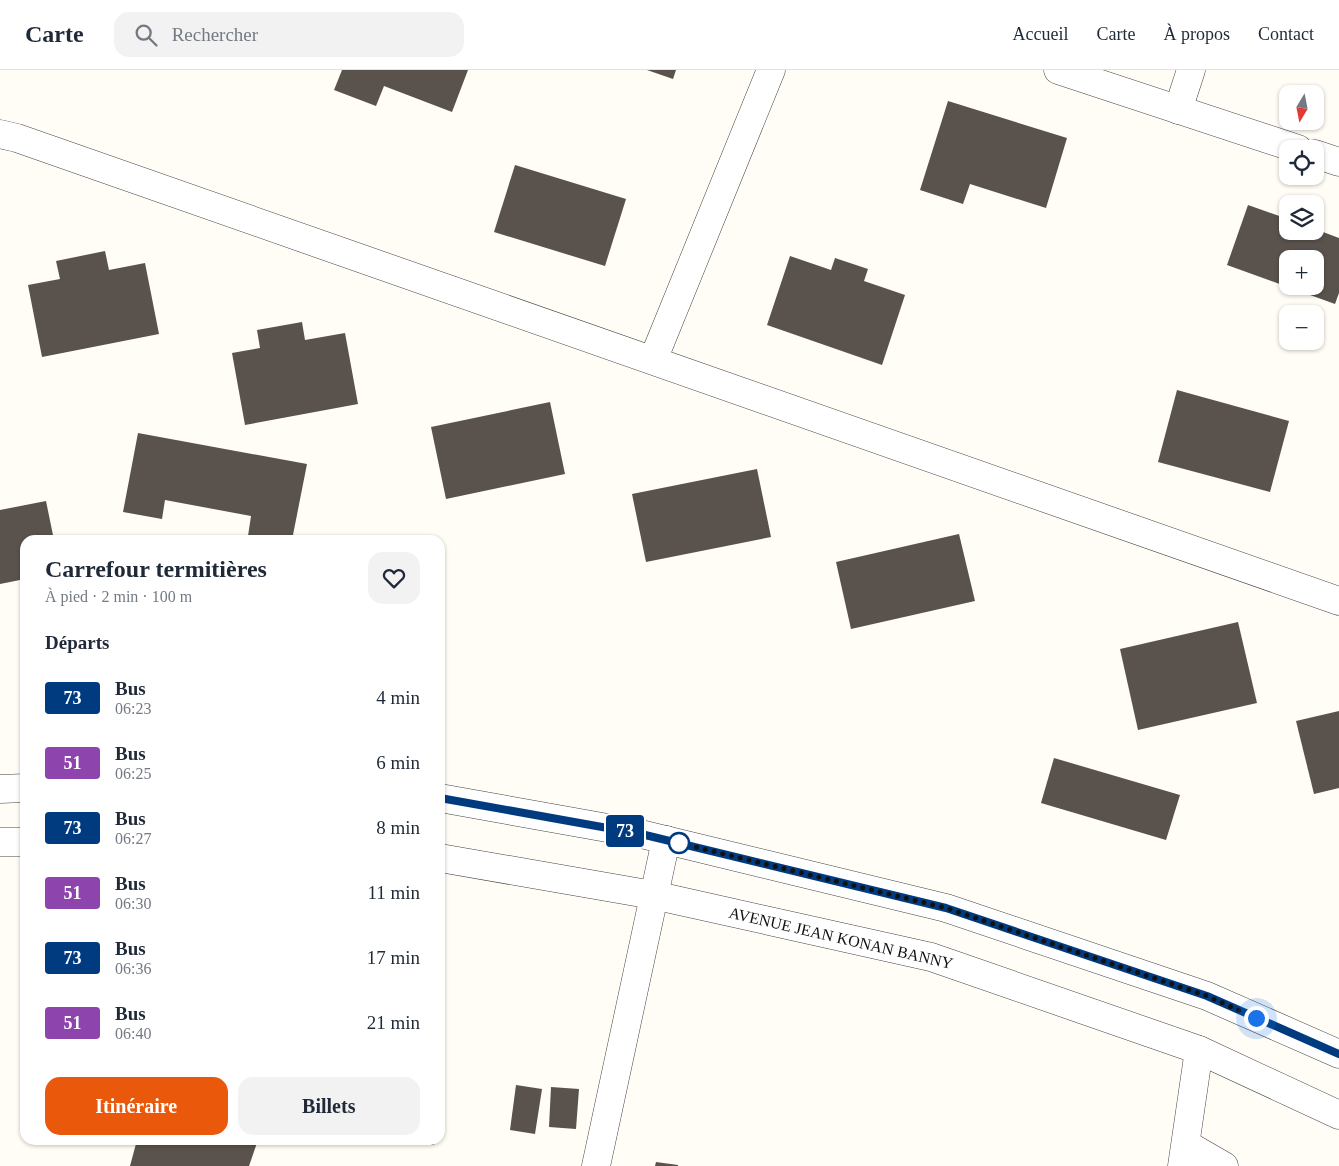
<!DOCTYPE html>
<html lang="fr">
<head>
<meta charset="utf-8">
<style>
  :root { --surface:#fff; --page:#f2f2f3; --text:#1f2937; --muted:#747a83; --line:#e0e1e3; --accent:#ea580c }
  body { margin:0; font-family:Georgia,serif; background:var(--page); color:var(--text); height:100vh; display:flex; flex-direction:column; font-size:19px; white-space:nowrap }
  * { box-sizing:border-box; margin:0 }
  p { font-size:16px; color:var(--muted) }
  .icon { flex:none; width:28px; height:28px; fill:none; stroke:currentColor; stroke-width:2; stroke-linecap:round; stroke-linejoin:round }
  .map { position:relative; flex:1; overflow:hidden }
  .side { position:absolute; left:20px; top:465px; width:425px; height:610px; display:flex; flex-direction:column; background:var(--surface); border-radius:15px; box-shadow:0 1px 4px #0004 }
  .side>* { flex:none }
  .badge { padding:0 10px; border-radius:4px; font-size:18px; line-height:32px }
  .needle { width:32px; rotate:190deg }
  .controls { position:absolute; left:1279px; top:15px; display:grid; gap:10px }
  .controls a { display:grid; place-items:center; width:45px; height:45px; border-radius:10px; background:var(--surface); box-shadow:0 1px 4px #0004; font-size:25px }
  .you { position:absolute; width:25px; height:25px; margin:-12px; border:4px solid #fff; border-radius:50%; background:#1a73e8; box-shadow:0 0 0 8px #1a73e833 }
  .map>.badge { position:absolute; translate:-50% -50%; box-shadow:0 0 0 2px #fff }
  h2 { padding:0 25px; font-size:19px; line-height:45px }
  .round { display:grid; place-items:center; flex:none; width:52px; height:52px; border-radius:15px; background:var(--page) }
  .overview { display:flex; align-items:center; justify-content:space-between; height:85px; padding:0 25px }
  h1 { font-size:24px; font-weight:600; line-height:38px }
  .button { display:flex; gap:10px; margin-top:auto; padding:10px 25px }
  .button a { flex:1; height:58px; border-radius:15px; background:var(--accent); color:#fff; font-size:20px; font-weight:600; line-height:58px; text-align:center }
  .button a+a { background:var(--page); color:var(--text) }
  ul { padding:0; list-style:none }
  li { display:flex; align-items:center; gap:15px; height:65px; padding:0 25px }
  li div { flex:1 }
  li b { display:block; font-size:19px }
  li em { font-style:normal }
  li .badge { min-width:55px; font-weight:700; text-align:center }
  header { display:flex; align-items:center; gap:30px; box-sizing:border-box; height:70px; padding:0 25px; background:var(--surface); border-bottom:1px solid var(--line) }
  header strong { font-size:24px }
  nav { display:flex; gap:28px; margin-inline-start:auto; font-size:18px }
  .search { width:350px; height:45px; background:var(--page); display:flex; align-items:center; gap:12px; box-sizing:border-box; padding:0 18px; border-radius:15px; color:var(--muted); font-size:19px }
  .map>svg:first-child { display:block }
</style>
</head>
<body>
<header>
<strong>Carte</strong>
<div class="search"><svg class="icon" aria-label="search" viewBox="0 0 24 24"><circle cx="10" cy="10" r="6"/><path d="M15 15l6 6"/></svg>Rechercher</div>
<nav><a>Accueil</a><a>Carte</a><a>À propos</a><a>Contact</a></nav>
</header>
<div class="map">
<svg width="1339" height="1096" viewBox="0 0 1339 1096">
  <rect width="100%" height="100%" fill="#fffdf5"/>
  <g fill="#5a524d" fill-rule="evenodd">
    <polygon points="342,0 468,0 452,42 384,16 376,36 334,20"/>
    <polygon points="647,0 676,0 673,9"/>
    <polygon points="948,31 1067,68 1046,138 970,114 963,134 920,120"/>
    <polygon points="515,95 626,129 605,196 494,162"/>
    <path d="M1248 135 1288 149V161H1315V159L1339 168V223L1335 234 1227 195ZM1288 189H1315V216H1288Z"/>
    <polygon points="105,181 109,200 145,193 159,264 42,287 28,215 60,209 56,191"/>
    <polygon points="790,186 831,200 835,188 868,199 864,211 905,225 882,295 767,255"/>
    <polygon points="302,252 305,270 345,263 358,334 245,355 232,283 260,278 257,260"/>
    <polygon points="1177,320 1289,351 1270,422 1158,392"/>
    <polygon points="550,332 565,404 446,429 431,357"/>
    <polygon points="138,363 307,394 292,470 273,470 248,466 251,446 165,430 162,449 123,442"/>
    <polygon points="757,399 771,467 646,492 632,424"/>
    <polygon points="46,431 54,470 25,470 25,509 0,514 0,440"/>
    <polygon points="959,464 975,531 851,559 836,492"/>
    <polygon points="1238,552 1257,633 1138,660 1120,579"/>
    <polygon points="1339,641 1339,718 1314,724 1296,651"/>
    <polygon points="1054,688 1180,725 1166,770 1041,733"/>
    <polygon points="516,1015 542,1019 535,1064 510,1060"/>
    <polygon points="551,1017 579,1019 576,1059 549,1057"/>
    <polygon points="137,1070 258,1070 249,1096 130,1096"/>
    <polygon points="404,1070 434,1070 434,1075 404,1071"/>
    <polygon points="656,1092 678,1095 678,1096 655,1096"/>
  </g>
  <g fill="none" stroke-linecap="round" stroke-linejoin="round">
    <defs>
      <g id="minor">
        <polyline points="1058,0 1298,79"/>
        <polyline points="1178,40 1191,0"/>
        <polyline points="0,64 17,68 1339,531"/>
        <polyline points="1315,84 1339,92"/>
        <polyline points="653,290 771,0"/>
        <polyline points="0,719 25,718"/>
        <polyline points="440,728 641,764 946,838 1207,926 1339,984"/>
        <polyline points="0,772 25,772"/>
        <polyline points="440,788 653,825 931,887 1199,980 1339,1045"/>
        <polyline points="1186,1074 1224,1096"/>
        <polyline points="596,1096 666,770"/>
        <polyline points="1182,1096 1199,980"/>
      </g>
    </defs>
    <use href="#minor" stroke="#444" stroke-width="29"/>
    <use href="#minor" stroke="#fff" stroke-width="28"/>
  </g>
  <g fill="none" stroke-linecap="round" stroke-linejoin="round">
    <defs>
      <polyline id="line" points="440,728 641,764 946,838 1207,926 1339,984"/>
    </defs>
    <use href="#line" stroke="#fff" stroke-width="11"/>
    <use href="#line" stroke="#003b80" stroke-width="8"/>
    <polyline stroke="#111" stroke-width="5" stroke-dasharray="0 9" points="679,773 946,838 1207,926 1256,948"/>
  </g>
  <circle fill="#fff" stroke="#003b80" stroke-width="2.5" cx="679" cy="773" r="10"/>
  <g text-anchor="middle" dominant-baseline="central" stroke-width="5" stroke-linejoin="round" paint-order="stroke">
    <g font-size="16" fill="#111" stroke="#fff">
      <text transform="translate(841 868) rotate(13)">AVENUE JEAN KONAN BANNY</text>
    </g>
  </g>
</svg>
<div class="controls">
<a><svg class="needle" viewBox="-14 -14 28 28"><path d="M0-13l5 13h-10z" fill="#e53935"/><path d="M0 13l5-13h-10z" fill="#747a83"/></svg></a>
<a><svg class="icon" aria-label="locate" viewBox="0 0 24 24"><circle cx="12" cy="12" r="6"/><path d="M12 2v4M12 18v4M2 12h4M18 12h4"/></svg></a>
<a><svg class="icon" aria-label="layers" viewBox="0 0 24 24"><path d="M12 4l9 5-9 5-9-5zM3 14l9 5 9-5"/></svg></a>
<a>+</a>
<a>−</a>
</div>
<div class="you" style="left:1256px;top:948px"></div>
<b class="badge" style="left:625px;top:761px;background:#003b80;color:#fff">73</b>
<section class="side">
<div class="overview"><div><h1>Carrefour termitières</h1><p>À pied · 2 min · 100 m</p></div><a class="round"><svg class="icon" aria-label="heart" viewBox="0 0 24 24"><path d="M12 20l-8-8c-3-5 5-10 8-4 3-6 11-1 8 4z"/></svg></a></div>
<h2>Départs</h2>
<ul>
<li><span class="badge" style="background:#003b80;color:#fff">73</span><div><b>Bus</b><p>06:23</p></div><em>4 min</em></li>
<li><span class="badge" style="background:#8e44ad;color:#fff">51</span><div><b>Bus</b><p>06:25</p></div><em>6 min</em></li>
<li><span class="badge" style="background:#003b80;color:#fff">73</span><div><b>Bus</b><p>06:27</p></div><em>8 min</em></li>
<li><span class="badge" style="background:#8e44ad;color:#fff">51</span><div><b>Bus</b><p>06:30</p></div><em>11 min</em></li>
<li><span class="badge" style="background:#003b80;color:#fff">73</span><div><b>Bus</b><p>06:36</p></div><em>17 min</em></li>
<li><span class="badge" style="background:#8e44ad;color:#fff">51</span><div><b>Bus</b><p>06:40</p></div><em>21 min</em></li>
</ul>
<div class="button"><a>Itinéraire</a><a>Billets</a></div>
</section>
</div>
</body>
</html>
